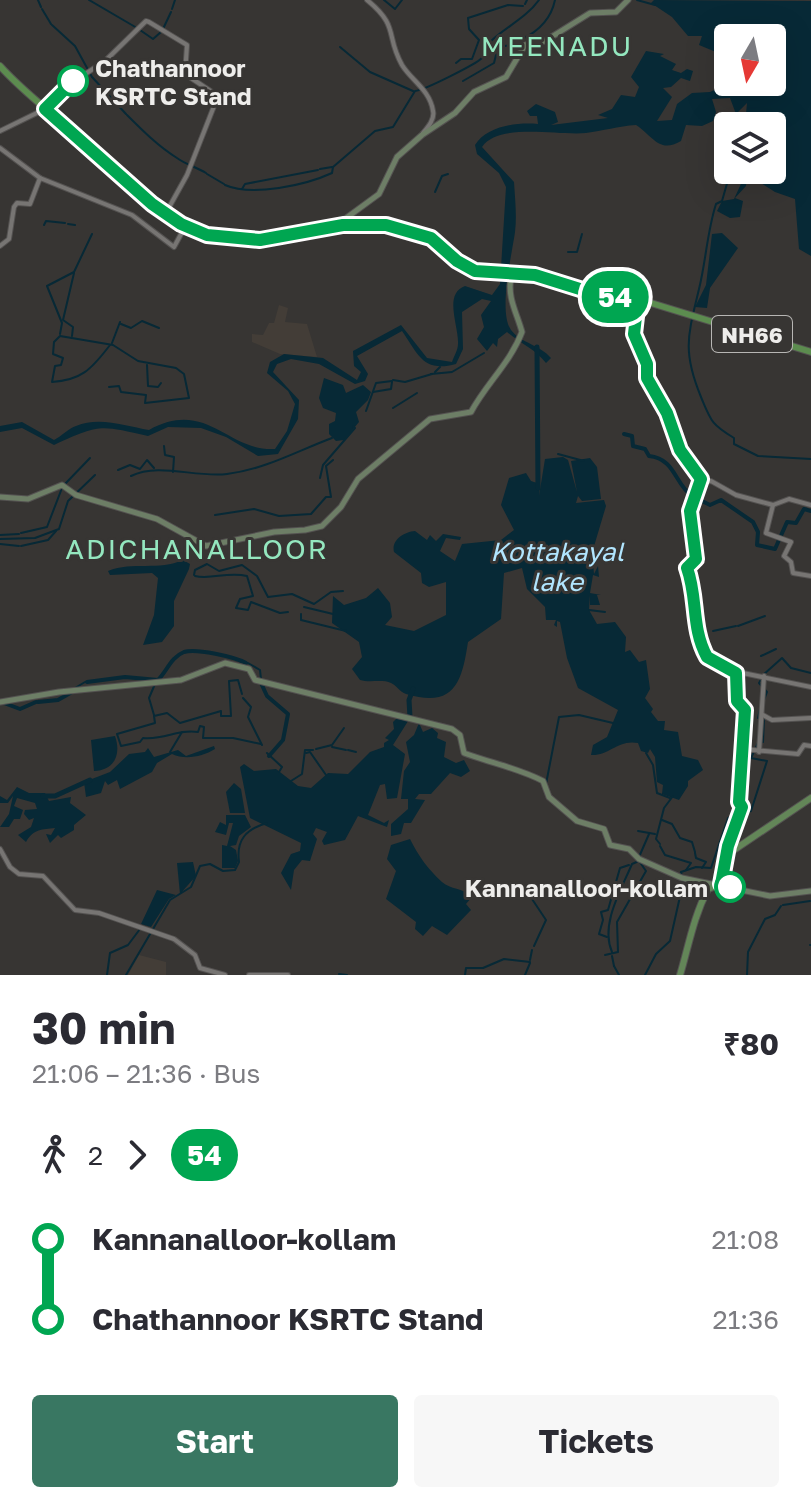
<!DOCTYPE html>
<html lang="en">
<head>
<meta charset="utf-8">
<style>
  :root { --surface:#fff; --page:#f7f7f7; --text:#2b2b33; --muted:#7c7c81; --accent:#397762 }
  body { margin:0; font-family:"Golos Text",sans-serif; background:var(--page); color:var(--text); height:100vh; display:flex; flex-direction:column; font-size:30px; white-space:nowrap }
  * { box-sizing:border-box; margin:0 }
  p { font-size:26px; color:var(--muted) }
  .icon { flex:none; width:44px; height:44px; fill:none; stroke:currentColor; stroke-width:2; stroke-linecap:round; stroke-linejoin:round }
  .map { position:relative; height:975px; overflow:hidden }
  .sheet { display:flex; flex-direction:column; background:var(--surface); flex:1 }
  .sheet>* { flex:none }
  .badge { padding:0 16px; border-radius:26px; font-size:28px; line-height:52px }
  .needle { width:52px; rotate:189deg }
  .fabs { position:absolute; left:714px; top:24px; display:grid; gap:16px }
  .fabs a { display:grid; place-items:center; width:72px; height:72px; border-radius:8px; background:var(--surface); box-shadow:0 8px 32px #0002; font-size:40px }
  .map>.badge { position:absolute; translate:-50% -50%; box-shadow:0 0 0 4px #fff }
  .legs { display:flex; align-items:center; gap:12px; height:88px; padding:0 32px; font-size:26px }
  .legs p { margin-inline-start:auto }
  .summary { display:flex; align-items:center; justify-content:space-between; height:136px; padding:0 32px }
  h1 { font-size:44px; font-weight:700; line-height:60px }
  .primary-button { display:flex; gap:16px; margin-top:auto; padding:16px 32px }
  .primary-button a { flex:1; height:92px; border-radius:8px; background:var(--accent); color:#fff; font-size:32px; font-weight:700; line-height:92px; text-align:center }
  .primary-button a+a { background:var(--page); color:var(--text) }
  ul { padding:0 32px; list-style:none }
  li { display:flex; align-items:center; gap:28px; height:80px; font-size:30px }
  li i { display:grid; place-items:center; width:12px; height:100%; margin:0 10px; background:currentColor }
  li i::after { content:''; width:20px; height:20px; margin:-10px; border:6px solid; border-radius:50%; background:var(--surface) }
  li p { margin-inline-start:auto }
  li:first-child i { background:linear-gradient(#0000 50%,currentColor 0) }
  li:last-child i { background:linear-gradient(currentColor 50%,#0000 0) }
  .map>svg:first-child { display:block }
</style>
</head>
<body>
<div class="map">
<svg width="811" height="975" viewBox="0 0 811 975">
  <rect width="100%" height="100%" fill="#373533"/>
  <g fill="#433d37">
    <polygon points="279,305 288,308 285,322 307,324 317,357 280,354 252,342 252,334 263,335 269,323 274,323"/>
    <polygon points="139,955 166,962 166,975 128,975"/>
  </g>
  <g fill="#072936">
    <path d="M654 0 811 1V256L799 249 795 199 775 192 747 174 746 186 735 198 743 201 740 217 730 218 717 211 722 201 734 199 746 173 742 170H772V126H731L764 120 746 114 747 103 736 114 730 98 712 99 716 112 713 121 702 126 686 125 681 141C659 154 653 136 636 125 618 126 603 131 586 133 559 136 499 122 482 147L514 182C515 199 517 216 515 232 512 254 498 312 511 330 521 343 540 345 551 358L546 363C535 349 521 344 507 332L498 339 497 347 493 343 487 351 477 339 484 327 481 315 491 301 482 299 462 312 463 349 456 364C423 373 418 354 402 331L357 356 368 374 365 381 355 384 319 364 291 359 277 364 273 372 299 400 298 419 278 454 258 456 226 437 201 428 168 427 148 436C99 425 100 424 54 445L22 428 0 432V426L22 422 54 440C62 436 69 428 76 426 99 416 126 426 149 430 207 398 227 452 275 449L287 431 295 404 288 391 267 373 270 362 284 354 323 358 357 380 361 372 354 366 353 351 401 325 427 358 452 362C454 356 458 350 458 344 459 326 443 294 465 286L492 295 500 284 506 187 499 173 477 154 475 145C487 126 517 122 538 124L537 116H530L527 111 536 104 555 112 558 122 551 125 608 118 598 115 612 109 621 95 635 97 639 87 631 77 646 51 664 54 660 56 676 64 672 70 681 73 687 69 693 71 690 81 681 78 671 87 663 88 672 97 657 121 672 120 677 104 692 93 710 92 732 82H772V38H728V57L699 45 702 36H688L672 17 651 3Z"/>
    <polygon points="722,233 738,248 710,288 707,308 695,307 706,285 712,234"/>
    <polygon points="324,378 343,385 346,393 363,385 371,392 368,400 356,412 359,422 344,440 336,441 329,434 329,424 335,421 336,413 323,408 319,398"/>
    <path d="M563 457 568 460 577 492 571 461 590 458 597 467 601 499 582 501 578 496 576 503 604 500 606 506 592 553 594 574 598 566 599 577 593 575 590 593 601 595H597L600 605H590V595L589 610 597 624 615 622 626 637 625 652 630 650 639 662 646 660 650 689 645 698 653 709 651 712 658 721H665L664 730 678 732 682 756 698 760 703 770 688 781V786L679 800 662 794 663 785 657 782 655 757 650 749 648 753 641 751 638 743C618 739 609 756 591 755L593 745 607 737 618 710 578 688 567 658 560 622 557 621V627L554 625 556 620H546L545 607 527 589 522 568 504 573 501 619 468 642C462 681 455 709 406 694 400 692 396 685 391 683 383 679 369 683 360 680L352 669 362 657 359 642 332 623 333 596 344 605 366 598 378 588 390 603 392 617 385 625 414 631 446 615V582L429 587 422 583 421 573 394 552C391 540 404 532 415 531L427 540 430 535 436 541 443 534 461 537 460 540 446 538 440 551 455 561 462 544 501 540 514 530 501 505 509 478 526 473 531 481 540 484 539 496 545 459Z"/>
    <path d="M183 560 190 564 189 569 174 601V626L162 642 143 645 154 615 158 578 152 573 110 575 108 571C133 561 159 571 183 560Z"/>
    <polygon points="399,716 410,718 393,745 405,754 397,798 387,799 385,784 380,785 368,815 384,823 389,820 387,827 358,816 345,840 324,845 322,841 327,832 316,828 313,834 317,839 310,861 302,860 294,870 291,890 281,873 291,854 300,851 301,843 250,818 240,767 244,764 254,771 276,769 298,786 311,788 328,773 348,774 370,752 384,747 384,743 389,740 385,738 394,729 393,722"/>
    <polygon points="419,723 423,732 432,728 438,733 437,738 446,742 444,757 456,763 464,760 470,771 461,777 450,773 431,794 419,794 415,799 425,800 411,823 404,823 401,834 391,836 391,824 408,809 408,799 401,799 404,771 410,762 406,742 414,735"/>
    <path d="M115 736C121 753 116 770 94 771L91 740Z"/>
    <path d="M214 746 215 749C202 757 185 760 172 754L157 763 152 772 120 789 117 780 108 785 105 781 101 793 86 797 84 782 110 772 129 754 145 752 148 748 154 757 178 750 186 756Z"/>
    <polygon points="234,783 241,789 245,813 230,813 226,792"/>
    <path d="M17 787 29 793H45L49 801 71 797 70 803 86 815 74 825V830L61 838 58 835 50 843 46 834 51 835 55 828C42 830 34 828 26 842L18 835 31 827 34 818 29 820 24 814 25 810 37 809 35 803 17 798 14 806 23 810 20 819H14L9 827H0L9 814 13 796 8 803H0V796L7 800Z"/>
    <polygon points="226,815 245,815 251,827 239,836 236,845 230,846 236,850 238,861 235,868 222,868 222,845 227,846 233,823 229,823 226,835 215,832 220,822 226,825"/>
    <path d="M410 839C419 857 428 869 442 882 451 890 462 887 472 897L466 904 471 910 447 935 432 926 423 936 415 929 416 922 386 899 396 871 387 859 391 845Z"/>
    <polygon points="193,862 196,876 180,894 177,863"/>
    <polygon points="157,890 176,895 169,899 151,927 141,924"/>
  </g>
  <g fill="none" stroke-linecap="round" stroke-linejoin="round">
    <g stroke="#072936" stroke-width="2">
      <polyline points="38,0 41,7"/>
      <polyline points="89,0 137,28"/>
      <polyline points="384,0 395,9 402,0"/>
      <polyline points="637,0 655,5"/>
      <polyline points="525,4 527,0"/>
      <polyline points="42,9 51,24"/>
      <polyline points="172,9 175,0"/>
      <polyline points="52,25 75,46 92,77 126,114"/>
      <polyline points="163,29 171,12"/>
      <polyline points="140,30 153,39 161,32"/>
      <path d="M522 39C539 31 551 19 555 0"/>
      <polyline points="340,47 370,72 413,91"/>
      <polyline points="456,63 461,59 472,59 479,40 469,29 468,18 508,5 523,6"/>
      <polyline points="463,81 494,63 498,47 512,45 520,40"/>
      <path d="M127 115C143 131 158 146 177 158 185 164 196 167 206 173"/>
      <polyline points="320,169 332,167"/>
      <path d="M737 170 728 180 722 201 716 204C707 232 706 261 699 289 688 335 682 351 701 397 711 421 711 424 734 438V444L758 456 811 459"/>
      <polyline points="207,174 224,184"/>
      <path d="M225 185C252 197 306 185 332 173L333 167 375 131 393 127 415 91C425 90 476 64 482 58 486 53 488 45 491 41 506 27 527 17 539 0"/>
      <polyline points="242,189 245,184 318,170"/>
      <polyline points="435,192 442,176 448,174"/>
      <polyline points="68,224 75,225"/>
      <polyline points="44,225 46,221 65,223"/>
      <polyline points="568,252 577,252 582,234"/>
      <polyline points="121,324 131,328 142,321 159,328"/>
      <polyline points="60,334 62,323 47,286 74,272 92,234"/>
      <polyline points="72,336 73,327 63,320 74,273"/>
      <polyline points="112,343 120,322"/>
      <polyline points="147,365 148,386 158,387 161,383"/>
      <polyline points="435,372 440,367"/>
      <polyline points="431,374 452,372 484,353"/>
      <polyline points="393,380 405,382 432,374"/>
      <path d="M109 387 119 386 121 392 146 395 145 403 189 398 184 374 176 368 138 361 113 345 60 336 54 342 53 354 63 358 61 365 55 366 52 382C81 380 91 370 110 345"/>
      <polyline points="373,392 391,389 392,382"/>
      <polyline points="393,408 417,393"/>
      <polyline points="366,411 376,383 392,381"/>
      <polyline points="164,446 165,455 174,457 173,472"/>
      <polyline points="558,454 584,461"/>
      <polyline points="118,470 130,465 140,469 147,460 154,468"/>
      <path d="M131 476C159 462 195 478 227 474 266 469 297 451 332 438"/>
      <polyline points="320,478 323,465 355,428 353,426"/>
      <polyline points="64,485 90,458"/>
      <polyline points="215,515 254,509 279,516 311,514 326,497 331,497 326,466 333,460"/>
      <polyline points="21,533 47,527 62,488"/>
      <polyline points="0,535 19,534"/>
      <polyline points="0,539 35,538 59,529 68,501 95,475"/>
      <polyline points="0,544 19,546"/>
      <polyline points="21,546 48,540 56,531"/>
      <polyline points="194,575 195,570 207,564 219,571 242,565 257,576 268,597 292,594 314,604 331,592 343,591"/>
      <path d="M195 576C211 580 228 571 247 576L253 596 240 599 236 608 248 610 251 602 280 613 288 612"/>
      <polyline points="304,607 333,614"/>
      <polyline points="589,610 605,612"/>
      <polyline points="301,614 301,620 346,631"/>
      <polyline points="738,626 765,616"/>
      <polyline points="713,631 736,626"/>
      <polyline points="761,656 776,649"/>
      <polyline points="248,663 260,670 261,679"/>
      <polyline points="763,675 782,658 791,668 811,673"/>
      <polyline points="762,678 759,683 767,692 764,700"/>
      <polyline points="75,688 85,682"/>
      <path d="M242 694 238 680 229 681 231 716H221V711L180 723 167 713 154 716 155 723 117 734 121 746 140 742 143 738C166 740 176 729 198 732L200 726 204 727 203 738H233L261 744"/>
      <polyline points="243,698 251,707 248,717 262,745"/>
      <polyline points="154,715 149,698 155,684"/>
      <polyline points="332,747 346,750"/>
      <polyline points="316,749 332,745 344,728"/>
      <polyline points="348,750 356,752"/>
      <polyline points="170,752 182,732"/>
      <polyline points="267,753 282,767 279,772"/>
      <polyline points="306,753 310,752 326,775"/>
      <polyline points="646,753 653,765 657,793 670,798"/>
      <polyline points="291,781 302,774 305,750 313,750"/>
      <polyline points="546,784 559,717 579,715 613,723"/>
      <polyline points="662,820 672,824 680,838 692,842 695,852"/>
      <polyline points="638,831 655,834"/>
      <polyline points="660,844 656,839 664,808 673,796"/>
      <polyline points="660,846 665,855 691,863 686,870"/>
      <polyline points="695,853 696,858 706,862 702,868"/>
      <polyline points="639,857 649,834"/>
      <polyline points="682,877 681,872 696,867 711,868 728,818 751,811 767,761 751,758 758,743 763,742 764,718 758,718 760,709"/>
      <polyline points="524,888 525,888"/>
      <polyline points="526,890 546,920 534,946"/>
      <polyline points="682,891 683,880"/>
      <polyline points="783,905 810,901"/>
      <polyline points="607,937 599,934 603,920 601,912 608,910 620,868 629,865"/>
      <polyline points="810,945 811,945"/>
      <path d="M605 955 618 952 617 922 646 871 639 861 632 864C621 890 600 925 612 952"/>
      <polyline points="612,956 614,966"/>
      <polyline points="530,960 532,950"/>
      <polyline points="614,966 619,975"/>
      <polyline points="339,974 347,975"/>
      <polyline points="107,975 110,953 128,945 140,929"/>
      <path d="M126 975 170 900 191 887 200 866 210 864 223 871 235 870 239 862C236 840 246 829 267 823"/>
      <polyline points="465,975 466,968 483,968 504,959 530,962"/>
      <polyline points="525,975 530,963"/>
      <polyline points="645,975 656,954 670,941 681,892"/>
      <polyline points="747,975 748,952 765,919 775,915 781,906"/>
    </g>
    <g stroke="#072936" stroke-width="4">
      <path d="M624 434 632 436 633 446 645 449 649 456C676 459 674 484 693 497"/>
      <polyline points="696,498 710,505 721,500 753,522 758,532 757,545 775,549 787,522 796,523 804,509 811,511"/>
      <path d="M87 682 125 677 158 680C167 671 171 657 184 652 196 648 235 657 246 663"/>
      <polyline points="261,683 267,696 288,714 283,740 269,756"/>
      <polyline points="38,702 58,700 72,692"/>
      <polyline points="4,703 20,709 36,702"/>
    </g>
    <g stroke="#072936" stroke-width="5">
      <polyline points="537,347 538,488"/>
      <polyline points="405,720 410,717 409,700 413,689"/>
      <polyline points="43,796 55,796 90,780"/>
    </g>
    <defs>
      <g id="tertiary">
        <path d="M367 0C400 27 385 35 402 65 411 80 430 90 433 111 435 119 428 127 423 133"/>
        <polyline points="0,131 45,109 70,84 105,61 146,21 149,22 187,45 185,74 218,96 187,175 167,211"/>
        <polyline points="0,148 40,178"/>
        <polyline points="0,246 9,239 14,207 17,203 30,204 40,178 132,215 174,247 186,225"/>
        <polyline points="701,482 711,481 736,495 773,505 789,499 811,505"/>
        <polyline points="773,505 766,533 791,542 784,556 791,562 793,573 811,576"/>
        <polyline points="733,671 811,687"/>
        <polyline points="763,715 772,720 811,718"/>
        <polyline points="743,749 798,754 804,745 811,746"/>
        <polyline points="759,752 764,676"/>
        <polyline points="0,849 10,867 19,874 43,876 75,910 99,913 174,939 195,955 200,968 225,975"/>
        <polyline points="249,975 288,975"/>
      </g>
      <g id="secondary">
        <polyline points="338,224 379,194 397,157 422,135 455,113 474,92 506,77 525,45 545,41 590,13 616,12 628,0"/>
        <path d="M638 300 634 334 647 364V378L668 414 680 450 701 479 690 511 696 559 687 568C697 598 691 628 707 657L736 673 737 701 745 710 739 802 742 807 728 854"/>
        <path d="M0 497 28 499 62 485 76 495 157 519 206 546 274 532 305 530 322 526 341 507 358 479 430 419 471 412C486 384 510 363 522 332 517 313 507 298 511 277L518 275"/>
        <path d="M0 702 59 692 181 680 225 663 249 669 255 680 452 729 460 735 464 753C491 763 518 768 543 781L549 797 577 821 604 829 610 845 629 849 639 859 682 878 770 896 811 891"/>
      </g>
      <path id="primary" d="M680 975C689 945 693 918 708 889L721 884 728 854 811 798"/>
      <g id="trunk">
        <path d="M0 66C28 97 61 120 91 147 156 205 197 256 293 236"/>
        <polyline points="292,236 338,224 392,225 436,241 457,261 475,271 537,275 599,295 638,299 811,352"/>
      </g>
    </defs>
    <use href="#tertiary" stroke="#545251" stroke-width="6"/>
    <use href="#secondary" stroke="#545251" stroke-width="7"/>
    <use href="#primary" stroke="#545251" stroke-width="8"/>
    <use href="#trunk" stroke="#545251" stroke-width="8"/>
    <use href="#tertiary" stroke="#777573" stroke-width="4"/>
    <use href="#secondary" stroke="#6d7e66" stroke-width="5"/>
    <use href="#primary" stroke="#638658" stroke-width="6"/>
    <use href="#trunk" stroke="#5c8c4f" stroke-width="6"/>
  </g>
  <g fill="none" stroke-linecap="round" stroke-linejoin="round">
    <defs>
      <path id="line-1" d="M73 81 45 109 152 204 181 224 207 235 260 240 343 225H386L431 238 457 261 475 271 535 275 599 295 638 299 634 334 647 364V378L667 413 680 450 701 479 690 511 696 559 687 568C698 598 691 628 707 657L736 673 737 701 745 710 739 802 742 807 728 846 721 884 730 887"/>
    </defs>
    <use href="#line-1" stroke="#fff" stroke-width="18"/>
    <use href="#line-1" stroke="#00a651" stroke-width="12"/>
  </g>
  <g fill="#fff" stroke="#00a651" stroke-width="4">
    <circle cx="73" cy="81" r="14"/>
    <circle cx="730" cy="887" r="14"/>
  </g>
  <g text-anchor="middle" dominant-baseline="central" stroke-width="6" stroke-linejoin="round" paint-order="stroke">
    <rect fill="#373533" stroke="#b7b6b4" stroke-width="2" x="712" y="316" width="80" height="36" rx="6"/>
    <g font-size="22" font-weight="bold" fill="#eeedeb">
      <text x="752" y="334">NH66</text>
    </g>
    <g font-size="24" font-weight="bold" fill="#eeedeb" stroke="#373533" text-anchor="start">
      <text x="95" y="67">Chathannoor<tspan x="95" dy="28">KSRTC Stand</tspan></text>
      <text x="708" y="887" text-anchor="end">Kannanalloor-kollam</text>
    </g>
    <g font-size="26" font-style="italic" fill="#b1e5fe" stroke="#373533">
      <text x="557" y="551">Kottakayal<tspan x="557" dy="30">lake</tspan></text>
    </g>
    <g font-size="28" letter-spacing="2" fill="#94e7bf" stroke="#373533">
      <text x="557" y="45">MEENADU</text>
      <text x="197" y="548">ADICHANALLOOR</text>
    </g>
  </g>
</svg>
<div class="fabs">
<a><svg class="needle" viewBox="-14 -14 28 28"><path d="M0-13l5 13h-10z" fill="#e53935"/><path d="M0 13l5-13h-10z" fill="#7c7c81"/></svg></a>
<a><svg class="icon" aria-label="layers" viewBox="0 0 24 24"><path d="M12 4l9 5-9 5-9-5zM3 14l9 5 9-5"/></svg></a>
</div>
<b class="badge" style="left:615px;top:297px;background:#00a651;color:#fff">54</b>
</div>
<section class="sheet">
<div class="summary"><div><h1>30 min</h1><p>21:06 – 21:36 · Bus</p></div><b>₹80</b></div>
<div class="legs"><svg class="icon" aria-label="walk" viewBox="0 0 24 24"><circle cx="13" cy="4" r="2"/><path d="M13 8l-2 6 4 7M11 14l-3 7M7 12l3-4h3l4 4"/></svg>2<svg class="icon" aria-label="forward" viewBox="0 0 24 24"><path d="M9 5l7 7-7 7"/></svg><b class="badge" style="background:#00a651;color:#fff">54</b></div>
<ul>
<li><i style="color:#00a651"></i><b>Kannanalloor-kollam</b><p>21:08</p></li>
<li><i style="color:#00a651"></i><b>Chathannoor KSRTC Stand</b><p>21:36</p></li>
</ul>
<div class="primary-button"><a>Start</a><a>Tickets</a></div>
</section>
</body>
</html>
